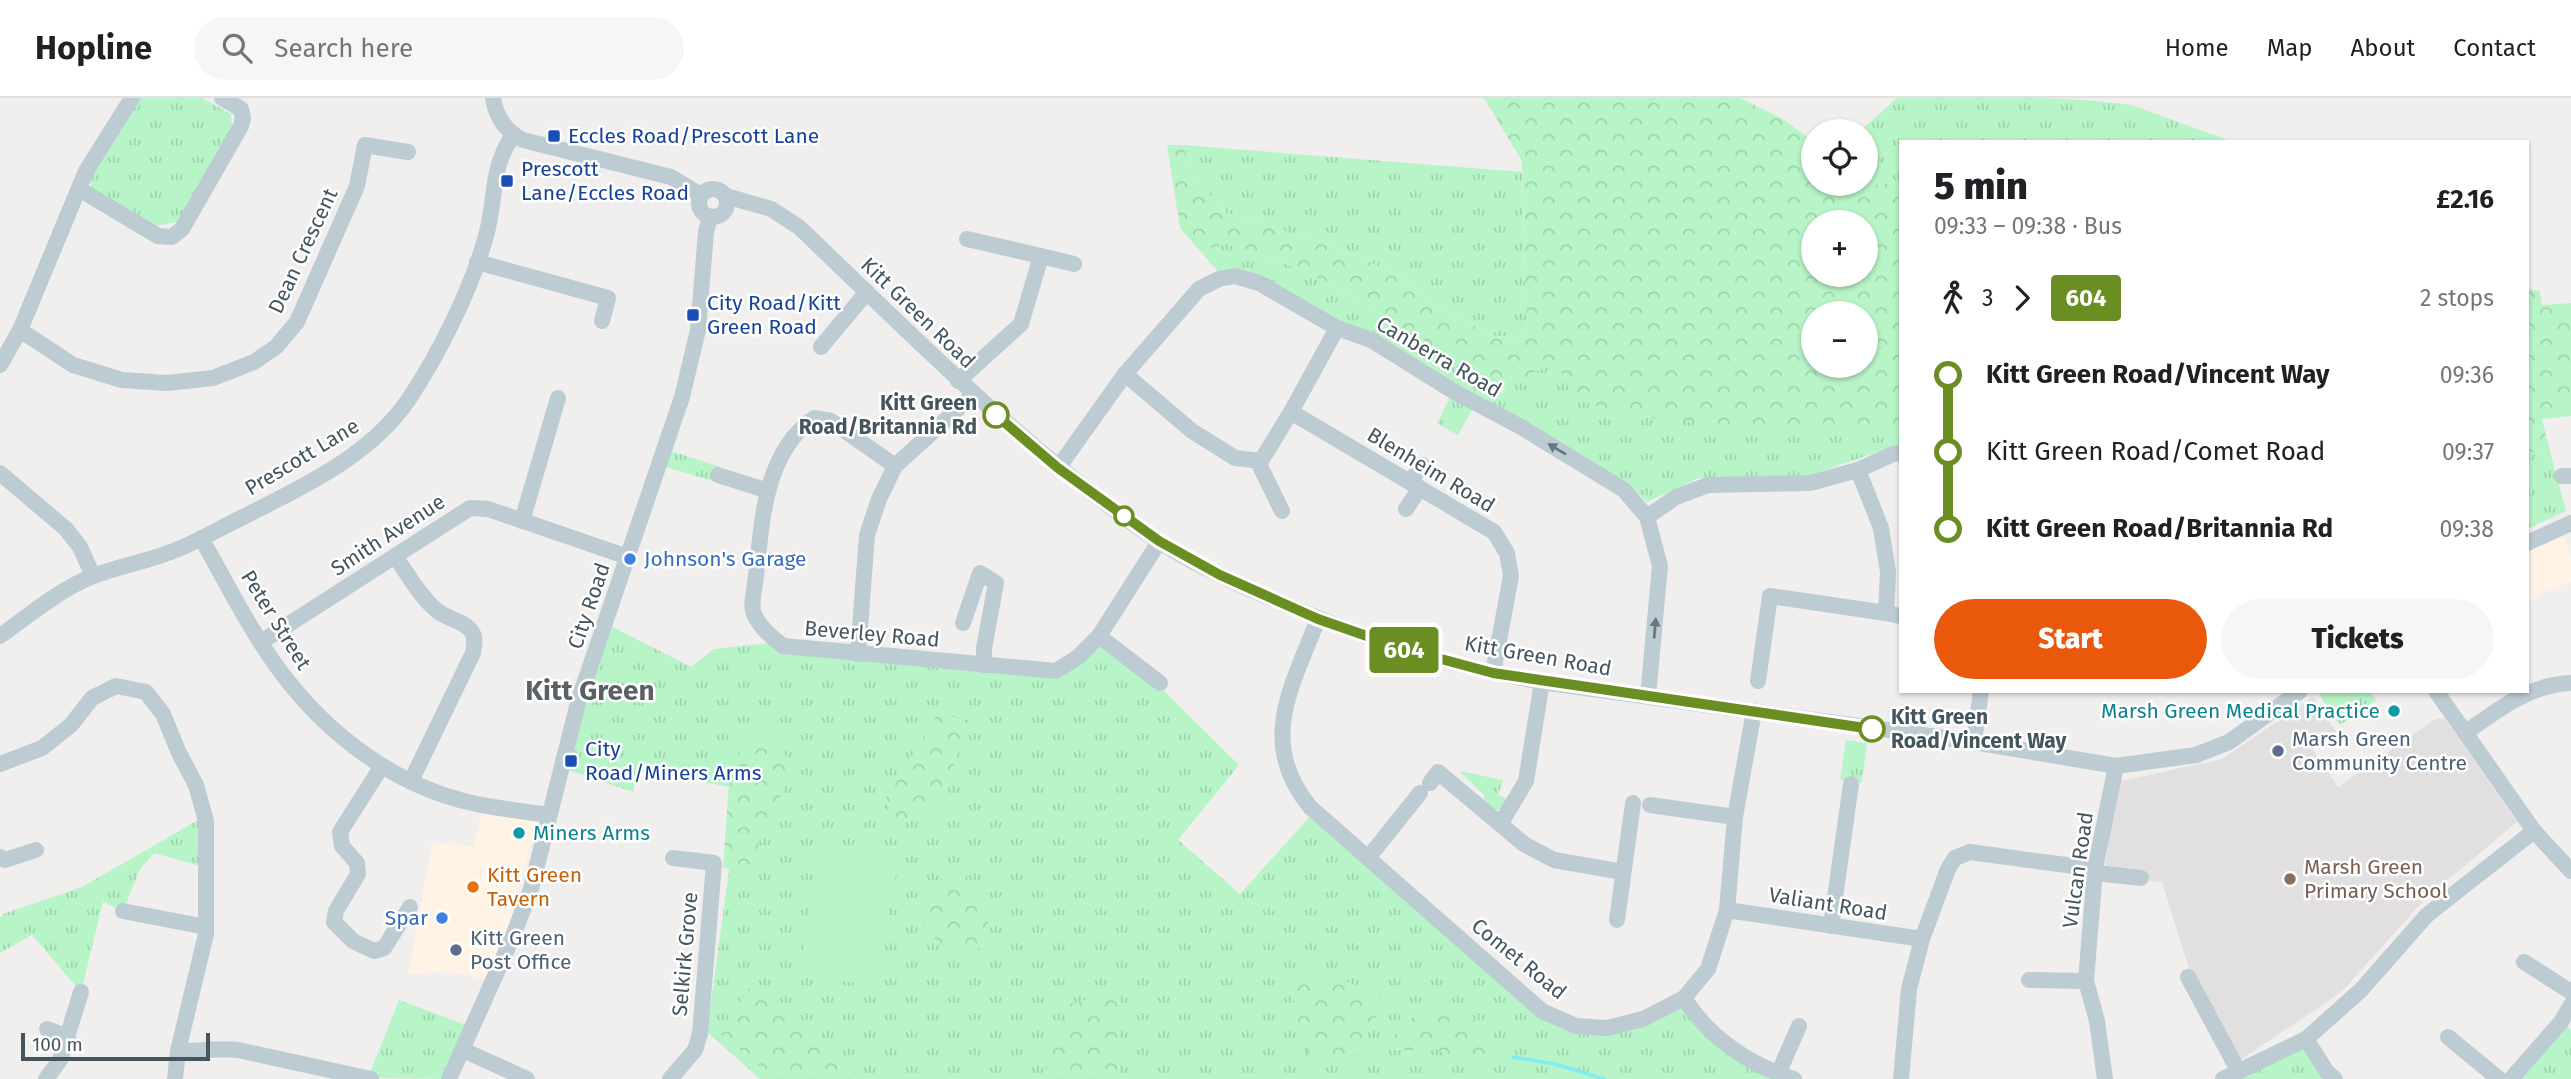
<!DOCTYPE html>
<html lang="en">
<head>
<meta charset="utf-8">
<style>
  :root { --surface:#fff; --page:#f6f6f6; --text:#202124; --muted:#757577; --line:#e0e0e0; --accent:#ea580c }
  body { margin:0; font-family:"Fira Sans",sans-serif; background:var(--page); color:var(--text); height:100vh; display:flex; flex-direction:column; font-size:26px; white-space:nowrap }
  * { box-sizing:border-box; margin:0 }
  p { font-size:23px; color:var(--muted) }
  .icon { flex:none; width:38px; height:38px; fill:none; stroke:currentColor; stroke-width:2; stroke-linecap:round; stroke-linejoin:round }
  .map { position:relative; flex:1; overflow:hidden }
  .sheet { position:absolute; left:1899px; top:42px; width:630px; height:553px; display:flex; flex-direction:column; background:var(--surface); border-radius:0px; box-shadow:0 2px 5px #0004 }
  .sheet>* { flex:none }
  .badge { padding:0 14px; border-radius:5px; font-size:24px; line-height:46px }
  .tools { position:absolute; left:1801px; top:21px; display:grid; gap:14px }
  .tools a { display:grid; place-items:center; width:77px; height:77px; border-radius:50%; background:var(--surface); box-shadow:0 2px 5px #0004; font-size:35px }
  .scale { position:absolute; left:21px; bottom:18px; width:189px; box-sizing:border-box; padding-left:7px; border:4px solid #44555e; border-top:0; font-size:19px; line-height:24px; white-space:nowrap; color:#44555e; -webkit-text-stroke:5px #fff; paint-order:stroke }
  .map>.badge { position:absolute; translate:-50% -50%; box-shadow:0 0 0 4px #fff }
  .legs { display:flex; align-items:center; gap:10px; height:77px; padding:0 35px; font-size:23px }
  .legs p { margin-inline-start:auto }
  .summary { display:flex; align-items:center; justify-content:space-between; height:119px; padding:0 35px }
  h1 { font-size:38px; font-weight:800; line-height:52px }
  .cta { display:flex; gap:14px; margin-top:auto; padding:14px 35px }
  .cta a { flex:1; height:80px; border-radius:42px; background:var(--accent); color:#fff; font-size:28px; font-weight:800; line-height:80px; text-align:center }
  .cta a+a { background:var(--page); color:var(--text) }
  ul { padding:0 35px; list-style:none }
  li { display:flex; align-items:center; gap:24px; height:77px; font-size:26px }
  li i { display:grid; place-items:center; width:10px; height:100%; margin:0 9px; background:currentColor }
  li i::after { content:''; width:18px; height:18px; margin:-9px; border:5px solid; border-radius:50%; background:var(--surface) }
  li p { margin-inline-start:auto }
  li:first-child i { background:linear-gradient(#0000 50%,currentColor 0) }
  li:last-child i { background:linear-gradient(currentColor 50%,#0000 0) }
  header { display:flex; align-items:center; gap:42px; box-sizing:border-box; height:98px; padding:0 35px; background:var(--surface); border-bottom:2px solid var(--line) }
  header strong { font-size:33px }
  nav { display:flex; gap:38px; margin-inline-start:auto; font-size:24px }
  .search { width:490px; height:63px; background:var(--page); display:flex; align-items:center; gap:18px; box-sizing:border-box; padding:0 24px; border-radius:38px; color:var(--muted); font-size:26px }
  .map>svg:first-child { display:block }
</style>
</head>
<body>
<header>
<strong>Hopline</strong>
<div class="search"><svg class="icon" aria-label="search" viewBox="0 0 24 24"><circle cx="10" cy="10" r="6"/><path d="M15 15l6 6"/></svg>Search here</div>
<nav><a>Home</a><a>Map</a><a>About</a><a>Contact</a></nav>
</header>
<div class="map">
<svg width="2571" height="981" viewBox="0 0 2571 981">
  <defs>
    <pattern id="grass-tufts" width="24" height="20" patternUnits="userSpaceOnUse" patternTransform="scale(1.75)"><rect width="24" height="20" fill="#b7f4c7"/><path d="M3 7l-1-3M5 7V3M7 7l1-3M15 17l-1-3M17 17v-4M19 17l1-3" fill="none" stroke="#9fd3ad"/></pattern>
    <pattern id="forest-crowns" width="20" height="18" patternUnits="userSpaceOnUse" patternTransform="scale(1.75)"><rect width="20" height="18" fill="#b7f4c7"/><path d="M2 6a3 3 0 1 1 6 0M12 15a3 3 0 1 1 6 0" fill="none" stroke="#9fd3ad"/></pattern>
  </defs>
  <rect width="100%" height="100%" fill="#f1eeee"/>
  <g fill="#fef3e5">
    <polygon points="2565,438 2571,461 2571,484 2546,493 2527,506 2527,453"/>
    <polygon points="481,716 538,723 509,827 485,881 444,873 408,877 432,745 474,748"/>
  </g>
  <polygon fill="#e2dfe0" points="2313,599 2336,634 2312,650 2338,689 2437,620 2445,621 2517,724 2424,802 2346,889 2327,904 2240,962 2190,874 2162,784 2104,778 2117,684 2222,661"/>
  <g fill="url(#grass-tufts)">
    <polygon points="137,0 202,0 231,16 232,30 177,124 153,128 91,91 90,74"/>
    <polygon points="1897,0 2038,0 2086,2 2132,7 2233,44 1900,44 1900,85 1825,89 1826,86 1866,86 1866,33 1860,33"/>
    <polygon points="1183,47 1522,74 1527,239 1496,238 1445,214 1398,177 1335,149 1227,115 1206,94 1191,69"/>
    <polygon points="1227,146 1294,169 1341,191 1502,291 1493,302 1509,287 1555,264 1900,327 1900,349 1889,350 1808,378 1699,380 1647,404 1627,385 1476,305 1458,337 1437,325 1453,293 1266,189 1224,180 1200,153"/>
    <polygon points="665,351 721,369 716,384 659,367"/>
    <polygon points="2527,352 2552,361 2566,413 2527,431"/>
    <polygon points="605,525 691,569 714,551 778,544 984,567 1050,580 1103,547 1163,592 1239,667 1178,742 1240,796 1315,713 1542,913 1607,930 1684,900 1729,950 1794,981 760,981 707,934 740,691 638,672 633,694 568,672"/>
    <polygon points="2317,593 2370,593 2376,602 2340,627"/>
    <polygon points="1846,642 1867,645 1862,685 1840,682"/>
    <polygon points="1459,673 1503,682 1498,697 1508,701 1502,710 1494,713 1482,703 1485,698"/>
    <polygon points="205,718 207,770 154,755 140,771 123,813 103,804 81,894 32,837 0,855 0,820 3,816 82,789"/>
    <polygon points="399,902 472,929 449,981 368,980"/>
    <polygon points="2561,924 2571,932 2571,981 2511,981"/>
    <polygon points="2306,941 2335,981 2221,981"/>
  </g>
  <g fill="url(#forest-crowns)" fill-rule="evenodd">
    <path d="M1484 0H1740L1781 20 1813 43V86H1826V89L1900 85V328L1801 336 1641 319 1576 302 1555 264 1502 291 1341 191 1294 169 1227 146 1200 153 1180 130 1167 47H1183L1191 69 1206 94 1227 115 1335 149 1398 177 1445 214 1496 238 1527 239 1522 63ZM1813 124H1866V177H1813ZM1866 215V268H1813V215Z"/>
    <polygon points="2527,191 2540,193 2542,207 2571,205 2571,318 2542,321 2552,361 2527,352"/>
    <polygon points="937,616 970,622 938,712 890,726 886,700"/>
    <polygon points="759,624 795,670 763,732 750,773 723,770 730,671"/>
    <path d="M964 773 985 814 992 838 972 857 941 848 923 826C923 787 927 785 964 773Z"/>
    <polygon points="1337,878 1387,905 1363,936 1361,956 1316,963 1303,949 1290,883"/>
    <polygon points="752,885 870,981 776,981 720,936"/>
    <polygon points="1119,892 1119,981 1041,981 1070,906"/>
    <polygon points="1420,912 1478,923 1490,958 1476,965 1436,952 1393,952 1394,937"/>
  </g>
  <polygon fill="#b7f4c7" points="823,745 899,759 875,889 799,875"/>
  <g fill="none" stroke-linecap="round" stroke-linejoin="round">
    <polyline stroke="#7fecf6" stroke-width="3.5" points="1513,959 1555,966 1604,981"/>
    <g stroke="#bdcbd2" stroke-width="16">
      <path d="M493 0C496 19 505 33 523 42L671 79 701 97"/>
      <circle cx="713" cy="105" r="14"/>
      <polyline points="79,91 158,138 172,139 182,131 241,28 243,20 241,11 222,0"/>
      <path d="M726 98 771 111 799 129C915 240 1024 352 1157 442 1193 466 1235 485 1275 502 1361 540 1450 568 1542 584L1974 644 2116 668 2196 657 2229 644 2300 593"/>
      <polyline points="1041,158 1074,166"/>
      <polyline points="477,164 608,200 602,223"/>
      <polyline points="20,232 73,267 122,282 167,285 213,280 254,264 276,249 297,224 357,88 365,47 408,54"/>
      <polyline points="821,249 867,194"/>
      <polyline points="0,267 20,232 86,73 132,0"/>
      <polyline points="1125,276 1192,333 1235,360 1261,363 1291,314 1337,230"/>
      <polyline points="958,283 1021,226 1041,158 967,141"/>
      <polyline points="1291,314 1494,434 1507,455 1511,478 1493,575"/>
      <polyline points="1257,362 1282,413"/>
      <path d="M895 368 831 323 814 320C764 355 762 424 756 478 755 489 750 507 754 516 760 530 772 539 783 548L1056 573 1078 559 1099 538 1159 444"/>
      <polyline points="1058,370 1125,276 1199,191 1219,181 1235,178 1259,185 1337,230 1371,242 1453,293 1521,329 1624,392 1647,419 1660,468 1648,598"/>
      <polyline points="1858,372 1881,430 1888,474 1886,515 1900,518"/>
      <polyline points="0,375 66,431 80,449 93,478"/>
      <polyline points="718,377 768,393"/>
      <polyline points="2562,378 2571,378"/>
      <polyline points="1410,384 1422,367"/>
      <polyline points="1406,411 1420,390"/>
      <polyline points="1647,419 1676,399 1708,387 1810,385 1858,372 1893,356 1900,355"/>
      <polyline points="522,423 558,300"/>
      <path d="M201 440C228 487 253 539 287 582 330 637 392 684 460 702 489 710 520 713 549 717"/>
      <polyline points="2527,445 2571,425"/>
      <path d="M395 458C407 475 419 497 435 511 445 521 464 522 472 534 476 540 474 548 473 555L411 683"/>
      <path d="M1318 521C1292 589 1257 644 1310 709L1542 913 1576 928 1607 930 1643 921 1684 900 1708 871 1727 812 1735 719 1754 613"/>
      <polyline points="963,525 980,475 996,485 984,550 984,567"/>
      <path d="M0 538C27 519 54 496 84 482 110 470 138 466 165 456 190 448 213 434 237 422 298 391 369 360 409 301 440 254 471 192 486 138 497 99 489 73 513 37"/>
      <polyline points="1099,538 1160,585"/>
      <polyline points="261,544 470,410 488,411 628,459"/>
      <polyline points="858,556 867,437 879,401 895,368 973,297"/>
      <polyline points="1758,583 1770,498 1886,515"/>
      <polyline points="2436,593 2534,733 2571,773"/>
      <path d="M2465 635C2497 612 2531 586 2571 585"/>
      <polyline points="1974,644 1981,593"/>
      <polyline points="0,666 42,650 71,627 92,600 116,588 146,594 163,616 179,655 196,687 206,723 206,836 178,953 175,981"/>
      <polyline points="382,668 340,734 342,748 357,765 358,776 336,813 334,824 353,843 374,853 384,850 410,809"/>
      <polyline points="1430,685 1438,674 1524,746 1554,762 1623,774"/>
      <polyline points="1650,707 1735,719"/>
      <polyline points="1501,725 1526,683 1542,584"/>
      <polyline points="0,759 5,762 36,752"/>
      <polyline points="1368,760 1420,695"/>
      <polyline points="2095,775 2141,780"/>
      <polyline points="1727,812 1922,841"/>
      <polyline points="123,813 206,829"/>
      <polyline points="1617,822 1633,705"/>
      <polyline points="1831,828 1851,686"/>
      <polyline points="2524,864 2571,894"/>
      <polyline points="2188,879 2239,974"/>
      <polyline points="2029,882 2086,883"/>
      <path d="M1684 900C1709 940 1750 967 1794 981"/>
      <polyline points="47,931 68,939"/>
      <polyline points="2448,939 2499,981"/>
      <polyline points="2306,941 2327,974 2335,981"/>
      <polyline points="463,952 527,981"/>
      <path d="M178 953C199 954 218 949 238 952L371 981"/>
      <polyline points="1778,976 1799,928"/>
      <polyline points="46,981 60,962 81,894"/>
      <polyline points="449,981 513,838 531,791 579,601 682,299 698,232 706,134 710,119"/>
      <polyline points="670,981 695,952 700,936 714,765 673,760"/>
      <polyline points="1901,981 1909,891 1922,841 1948,771 1955,760 1970,754 2095,771"/>
      <polyline points="2105,981 2097,923 2086,883 2095,771 2116,668"/>
      <polyline points="2223,981 2306,941 2361,892 2427,817 2534,733"/>
      <polyline points="2511,981 2561,924 2571,907"/>
    </g>
  </g>
  <defs><path id="oneway-solid" d="M-6-.8H1V-3.2L6.5 0L1 3.2V.8H-6Z" transform="scale(1.75)"/></defs>
  <g fill="#687881">
    <use href="#oneway-solid" transform="translate(1557 351) rotate(-149)"/>
    <use href="#oneway-solid" transform="translate(1655 530) rotate(-85)"/>
  </g>
  <g fill="none" stroke-linecap="round" stroke-linejoin="round">
    <defs>
      <polyline id="line-1" points="996,317 1058,370 1159,443 1220,477 1318,521 1404,551 1493,575 1872,631"/>
    </defs>
    <use href="#line-1" stroke="#fff" stroke-width="16"/>
    <use href="#line-1" stroke="#6b8e23" stroke-width="10"/>
  </g>
  <g fill="#1a4fb4" stroke="#fff" stroke-width="2.5">
    <rect x="547" y="31" width="14" height="14" rx="3.5"/>
    <rect x="500" y="76" width="14" height="14" rx="3.5"/>
    <rect x="686" y="210" width="14" height="14" rx="3.5"/>
    <rect x="564" y="656" width="14" height="14" rx="3.5"/>
  </g>
  <g fill="#fff" stroke="#6b8e23" stroke-width="3.5">
    <circle cx="996" cy="317" r="12"/>
    <circle cx="1124" cy="418" r="9"/>
    <circle cx="1872" cy="631" r="12"/>
  </g>
  <g fill="#3f7fe0" stroke="#fff" stroke-width="2.5">
    <circle cx="630" cy="461" r="7"/>
    <circle cx="442" cy="820" r="7"/>
  </g>
  <g fill="#0f9aa8" stroke="#fff" stroke-width="2.5">
    <circle cx="2394" cy="613" r="7"/>
    <circle cx="519" cy="735" r="7"/>
  </g>
  <g fill="#5c6f8a" stroke="#fff" stroke-width="2.5">
    <circle cx="2278" cy="653" r="7"/>
    <circle cx="456" cy="852" r="7"/>
  </g>
  <circle fill="#8d6e63" stroke="#fff" stroke-width="2.5" cx="2290" cy="781" r="7"/>
  <circle fill="#e8710a" stroke="#fff" stroke-width="2.5" cx="473" cy="789" r="7"/>
  <g text-anchor="middle" dominant-baseline="central" stroke-width="5" stroke-linejoin="round" paint-order="stroke">
    <g font-size="21" fill="#164399" stroke="#fff" text-anchor="start">
      <text x="568" y="38">Eccles Road/Prescott Lane</text>
      <text x="521" y="71">Prescott<tspan x="521" dy="24">Lane/Eccles Road</tspan></text>
      <text x="707" y="205">City Road/Kitt<tspan x="707" dy="24">Green Road</tspan></text>
      <text x="585" y="651">City<tspan x="585" dy="24">Road/Miners Arms</tspan></text>
    </g>
    <g font-size="21" fill="#44555e" stroke="#fff">
      <text transform="translate(303 153) rotate(-65)">Dean Crescent</text>
      <text transform="translate(918 215) rotate(44)">Kitt Green Road</text>
      <text transform="translate(1439 259) rotate(30)">Canberra Road</text>
      <text transform="translate(302 359) rotate(-31)">Prescott Lane</text>
      <text transform="translate(1431 372) rotate(31)">Blenheim Road</text>
      <text transform="translate(388 437) rotate(-33)">Smith Avenue</text>
      <text transform="translate(589 508) rotate(-71)">City Road</text>
      <text transform="translate(276 522) rotate(58)">Peter Street</text>
      <text transform="translate(872 536) rotate(5)">Beverley Road</text>
      <text transform="translate(1538 558) rotate(10)">Kitt Green Road</text>
      <text transform="translate(2078 772) rotate(-82)">Vulcan Road</text>
      <text transform="translate(1828 806) rotate(9)">Valiant Road</text>
      <text transform="translate(685 856) rotate(-85)">Selkirk Grove</text>
      <text transform="translate(1519 861) rotate(39)">Comet Road</text>
    </g>
    <g font-size="21" font-weight="bold" fill="#44555e" stroke="#fff" text-anchor="end">
      <text x="977" y="305">Kitt Green<tspan x="977" dy="24">Road/Britannia Rd</tspan></text>
      <text x="1891" y="619" text-anchor="start">Kitt Green<tspan x="1891" dy="24">Road/Vincent Way</tspan></text>
    </g>
    <g font-size="21" fill="#366cbe" stroke="#fff" text-anchor="start">
      <text x="644" y="461">Johnson's Garage</text>
      <text x="428" y="820" text-anchor="end">Spar</text>
    </g>
    <g font-size="21" fill="#0d838f" stroke="#fff" text-anchor="end">
      <text x="2380" y="613">Marsh Green Medical Practice</text>
      <text x="533" y="735" text-anchor="start">Miners Arms</text>
    </g>
    <g font-size="21" fill="#4e5e75" stroke="#fff" text-anchor="start">
      <text x="2292" y="641">Marsh Green<tspan x="2292" dy="24">Community Centre</tspan></text>
      <text x="470" y="840">Kitt Green<tspan x="470" dy="24">Post Office</tspan></text>
    </g>
    <g font-size="21" fill="#785e54" stroke="#fff" text-anchor="start">
      <text x="2304" y="769">Marsh Green<tspan x="2304" dy="24">Primary School</tspan></text>
    </g>
    <g font-size="21" fill="#c56008" stroke="#fff" text-anchor="start">
      <text x="487" y="777">Kitt Green<tspan x="487" dy="24">Tavern</tspan></text>
    </g>
    <g font-size="28" font-weight="bold" fill="#5a6064" stroke="#fff">
      <text x="590" y="592">Kitt Green</text>
    </g>
  </g>
</svg>
<div class="tools">
<a><svg class="icon" aria-label="locate" viewBox="0 0 24 24"><circle cx="12" cy="12" r="6"/><path d="M12 2v4M12 18v4M2 12h4M18 12h4"/></svg></a>
<a>+</a>
<a>−</a>
</div>
<div class="scale">100 m</div>
<b class="badge" style="left:1404px;top:552px;background:#6b8e23;color:#fff">604</b>
<section class="sheet">
<div class="summary"><div><h1>5 min</h1><p>09:33 – 09:38 · Bus</p></div><b>£2.16</b></div>
<div class="legs"><svg class="icon" aria-label="walk" viewBox="0 0 24 24"><circle cx="13" cy="4" r="2"/><path d="M13 8l-2 6 4 7M11 14l-3 7M7 12l3-4h3l4 4"/></svg>3<svg class="icon" aria-label="forward" viewBox="0 0 24 24"><path d="M9 5l7 7-7 7"/></svg><b class="badge" style="background:#6b8e23;color:#fff">604</b><p>2 stops</p></div>
<ul>
<li><i style="color:#6b8e23"></i><b>Kitt Green Road/Vincent Way</b><p>09:36</p></li>
<li><i style="color:#6b8e23"></i><span>Kitt Green Road/Comet Road</span><p>09:37</p></li>
<li><i style="color:#6b8e23"></i><b>Kitt Green Road/Britannia Rd</b><p>09:38</p></li>
</ul>
<div class="cta"><a>Start</a><a>Tickets</a></div>
</section>
</div>
</body>
</html>
